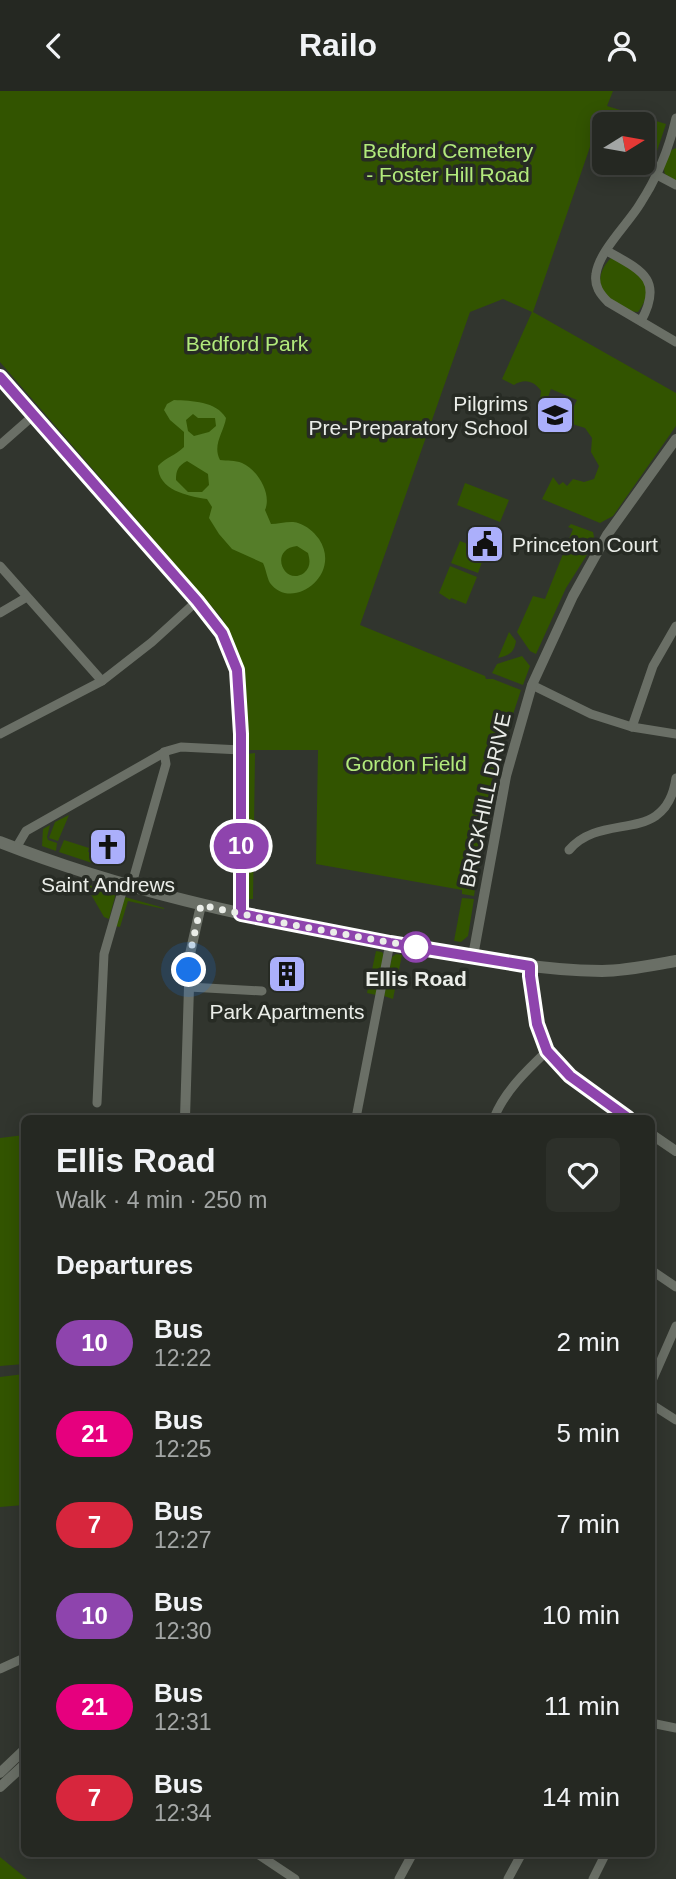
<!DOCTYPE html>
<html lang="en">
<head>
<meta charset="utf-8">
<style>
  :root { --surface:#252822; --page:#2d302a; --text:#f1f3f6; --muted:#a3a6a5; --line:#424440 }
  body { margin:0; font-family:Arial,sans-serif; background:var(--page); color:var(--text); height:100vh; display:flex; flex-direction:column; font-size:26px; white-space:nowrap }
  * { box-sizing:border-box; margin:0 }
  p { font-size:23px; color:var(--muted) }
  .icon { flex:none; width:38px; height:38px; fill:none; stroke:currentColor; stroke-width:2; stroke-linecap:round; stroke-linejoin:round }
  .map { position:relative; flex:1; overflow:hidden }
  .sheet { position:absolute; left:21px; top:1024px; width:634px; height:742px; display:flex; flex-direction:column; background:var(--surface); border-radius:10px; box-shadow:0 4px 18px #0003,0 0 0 2px var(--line) }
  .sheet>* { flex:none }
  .badge { padding:0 14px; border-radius:23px; font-size:24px; line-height:46px }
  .needle { width:46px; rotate:79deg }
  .buttons { position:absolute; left:592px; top:21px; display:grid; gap:14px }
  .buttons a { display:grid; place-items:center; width:63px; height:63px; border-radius:10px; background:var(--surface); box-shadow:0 4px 18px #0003,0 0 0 2px var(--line); font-size:35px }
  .you { position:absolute; width:35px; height:35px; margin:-18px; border:5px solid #fff; border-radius:50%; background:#1a73e8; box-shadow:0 0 0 10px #1a73e833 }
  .map>.badge { position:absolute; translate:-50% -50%; box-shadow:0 0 0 4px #fff }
  h2 { padding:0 35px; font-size:26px; line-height:63px }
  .round { display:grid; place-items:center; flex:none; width:74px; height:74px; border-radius:10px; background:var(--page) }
  .head { display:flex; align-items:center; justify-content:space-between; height:119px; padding:0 35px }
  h1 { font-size:33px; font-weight:700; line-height:52px }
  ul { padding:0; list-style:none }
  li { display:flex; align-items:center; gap:21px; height:91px; padding:0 35px }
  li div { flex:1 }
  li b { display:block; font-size:26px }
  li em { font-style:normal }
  li .badge { min-width:77px; font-weight:700; text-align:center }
  header { display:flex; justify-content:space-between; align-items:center; height:91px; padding:0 35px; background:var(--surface); font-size:32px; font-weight:700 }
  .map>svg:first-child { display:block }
</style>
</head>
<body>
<header><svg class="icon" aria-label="back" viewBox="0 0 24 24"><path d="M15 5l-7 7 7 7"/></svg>Railo<svg class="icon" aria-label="person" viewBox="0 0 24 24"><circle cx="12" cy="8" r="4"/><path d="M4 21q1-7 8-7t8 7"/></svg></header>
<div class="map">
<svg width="676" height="1788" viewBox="0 0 676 1788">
  <rect width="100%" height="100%" fill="#31352e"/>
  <g fill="#325400">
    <path d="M0 0H613L607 15 666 33 651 78 633 72H642V33H604V61L590 56 533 221 676 302V335L613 425 600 432 542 408 553 386 559 394 563 391 567 395 573 388 584 391 594 388 599 375 591 361 592 347 585 337 572 333 573 330 568 328 577 309 551 298 544 317 539 315 541 300C535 290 524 287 514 294L502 288 532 221 503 208 470 221 360 534 485 585 486 588H493L521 599 493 684 488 717 483 719V723L486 726 474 805 462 803V799L316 773 318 659H247L243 580 234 550 221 526 0 271Z"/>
    <path d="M676 57V90L665 83C662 74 666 60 676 57Z"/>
    <path d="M611 167C638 175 659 194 638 221 608 220 586 192 611 167Z"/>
    <polygon points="465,392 509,409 500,431 457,414"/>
    <polygon points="571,433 593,441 595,451 566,497 536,563 530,560 517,541 533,505 545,508 573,438 568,436"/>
    <polygon points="460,450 486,460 478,482 451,472"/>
    <polygon points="450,475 477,486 466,513 451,507 450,509 439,502"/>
    <path d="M509 541 516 550C514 562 509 564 498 567Z"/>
    <polygon points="522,565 530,575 523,594 492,582 497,573"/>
    <polygon points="255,662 253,808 247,808 247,663"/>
    <polygon points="69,724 58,750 49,747 55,731"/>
    <polygon points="50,734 47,746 48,749 57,752 56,760 42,755 43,738"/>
    <polygon points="64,749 89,757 88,761 97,762 95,768 99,770 98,774 59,761"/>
    <polygon points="85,793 116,802 109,828 104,826"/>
    <polygon points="125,806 164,817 164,818 128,810 120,836 115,835"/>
    <polygon points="462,807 474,808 468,845 461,851 454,850"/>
    <polygon points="376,860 382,861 384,864 376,904 367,902"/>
    <polygon points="396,863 402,864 393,908 384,905 392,866"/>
    <polygon points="24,1044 24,1273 0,1275 0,1047"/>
    <polygon points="24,1283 24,1414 0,1416 0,1286"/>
    <polygon points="0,1766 27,1788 0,1788"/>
  </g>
  <path fill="#557d29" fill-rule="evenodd" d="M174 309C192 310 216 310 226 327 224 341 212 354 220 369 227 370 235 369 242 372 258 379 272 403 265 419L271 433C279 433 291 429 298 432 307 435 313 440 319 448 343 485 291 521 270 492 267 487 266 478 263 472L232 458 219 443 209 427 212 416 207 408C187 405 158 399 158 375 165 367 176 364 184 356V341L170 329 164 319 167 313ZM193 323 198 327H215L216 335 209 341 194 345 188 340 186 329ZM187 370 208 383 209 394 202 401H188L176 389C176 379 178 375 187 370ZM297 455 308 462C310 469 311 476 304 482 284 496 268 458 297 455Z"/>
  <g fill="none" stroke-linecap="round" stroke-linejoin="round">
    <g stroke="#6a6f66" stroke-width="9">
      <path d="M676 27C669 58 657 87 640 113 628 133 599 160 596 183 594 195 600 203 608 211L676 251"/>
      <polyline points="657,84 676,94"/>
      <path d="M607 160C641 179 664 188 641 230"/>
      <polyline points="0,354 34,324"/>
      <polyline points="0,475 102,590"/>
      <polyline points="0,522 27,506"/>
      <polyline points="532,594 591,623 632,636 676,643"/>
      <polyline points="632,636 653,575 676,535"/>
      <polyline points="0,643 102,590 152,551 197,510"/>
      <polyline points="16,757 26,740 167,660 181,656 241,659"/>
      <path d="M569 759C603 719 666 756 676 687"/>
      <polyline points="131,796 166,673 164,661"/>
      <polyline points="189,896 262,900"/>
      <polyline points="97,1012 104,863 124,794"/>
      <polyline points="356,1027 390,852"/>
      <path d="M494 1027C504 1001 527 979 547 960"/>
      <polyline points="651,1179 676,1196"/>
      <polyline points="651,1292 676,1235"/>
      <polyline points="651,1313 676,1329"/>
      <polyline points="0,1578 24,1567"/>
      <polyline points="651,1632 676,1637"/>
      <polyline points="256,1762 295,1788"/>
      <polyline points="399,1788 413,1762"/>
      <polyline points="508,1788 522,1762"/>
      <polyline points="593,1788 606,1762"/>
    </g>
    <g stroke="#6a6f66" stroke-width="10">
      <path d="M0 286 197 510C221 538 235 563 240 599L241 823"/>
      <polyline points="473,865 506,685 532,594 573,505 607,444 676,348"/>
      <polyline points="530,875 530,885 537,933 547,960 570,985 628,1027"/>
      <polyline points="185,1027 190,863 201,814"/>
      <polyline points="651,1043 676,1060"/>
      <polyline points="0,1682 24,1659"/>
      <polyline points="0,1696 24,1674"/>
    </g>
    <path stroke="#6a6f66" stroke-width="12" d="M0 751C122 799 247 826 375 849 450 863 527 879 602 880 626 880 653 874 676 870"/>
  </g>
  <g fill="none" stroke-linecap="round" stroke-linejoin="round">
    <defs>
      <polyline id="line" points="0,286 197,510 222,542 237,579 241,643 241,823 390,852 530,875 530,885 537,933 547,960 570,985 628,1027"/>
    </defs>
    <use href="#line" stroke="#fff" stroke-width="16"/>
    <use href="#line" stroke="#8e44ad" stroke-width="10"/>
    <polyline stroke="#eaede8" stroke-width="7" stroke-dasharray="0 12.6" points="189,879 190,863 201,814 293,834 416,856"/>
  </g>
  <defs>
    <symbol id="school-square" viewBox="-11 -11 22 22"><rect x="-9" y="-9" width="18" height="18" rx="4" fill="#abaffb" stroke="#272b24"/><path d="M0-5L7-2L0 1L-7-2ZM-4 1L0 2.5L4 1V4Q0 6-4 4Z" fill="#111"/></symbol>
    <symbol id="civic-square" viewBox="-11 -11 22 22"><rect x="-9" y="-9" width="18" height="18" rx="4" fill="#abaffb" stroke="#272b24"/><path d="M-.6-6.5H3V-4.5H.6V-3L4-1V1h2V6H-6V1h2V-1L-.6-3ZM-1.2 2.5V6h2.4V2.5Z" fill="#111"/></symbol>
    <symbol id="church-square" viewBox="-11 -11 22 22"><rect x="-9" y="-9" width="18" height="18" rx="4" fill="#abaffb" stroke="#272b24"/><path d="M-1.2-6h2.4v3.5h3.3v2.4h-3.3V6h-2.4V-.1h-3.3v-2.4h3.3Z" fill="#111"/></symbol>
    <symbol id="building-square" viewBox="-11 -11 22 22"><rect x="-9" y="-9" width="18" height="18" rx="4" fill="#abaffb" stroke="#272b24"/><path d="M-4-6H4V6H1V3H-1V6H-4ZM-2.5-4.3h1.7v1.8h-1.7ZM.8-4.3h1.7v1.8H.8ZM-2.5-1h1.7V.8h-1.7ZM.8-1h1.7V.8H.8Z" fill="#111"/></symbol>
  </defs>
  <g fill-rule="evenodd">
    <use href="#school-square" x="533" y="302" width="44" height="44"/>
    <use href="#civic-square" x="463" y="431" width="44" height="44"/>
    <use href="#church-square" x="86" y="734" width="44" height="44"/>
    <use href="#building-square" x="265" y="861" width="44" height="44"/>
  </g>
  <circle fill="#fff" stroke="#8e44ad" stroke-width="3.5" cx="416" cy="856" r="14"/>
  <g text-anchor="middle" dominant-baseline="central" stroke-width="7" stroke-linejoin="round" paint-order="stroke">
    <g font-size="21" fill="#b2ea7c" stroke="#272b24">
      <text x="448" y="59">Bedford Cemetery<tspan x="448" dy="24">- Foster Hill Road</tspan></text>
      <text x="247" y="252">Bedford Park</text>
      <text x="406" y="672">Gordon Field</text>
    </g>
    <g font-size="21" fill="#eaede8" stroke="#272b24">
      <text x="528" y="312" text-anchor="end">Pilgrims<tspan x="528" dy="24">Pre-Preparatory School</tspan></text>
      <text x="512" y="453" text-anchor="start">Princeton Court</text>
      <text x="108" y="793">Saint Andrews</text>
      <text x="287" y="920">Park Apartments</text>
    </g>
    <g font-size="21" fill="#eaede8" stroke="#272b24">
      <text transform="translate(485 709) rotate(-78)">BRICKHILL DRIVE</text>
    </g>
    <g font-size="21" font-weight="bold" fill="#eaede8" stroke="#272b24">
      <text x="416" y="887">Ellis Road</text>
    </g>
  </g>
</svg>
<div class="buttons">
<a><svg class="needle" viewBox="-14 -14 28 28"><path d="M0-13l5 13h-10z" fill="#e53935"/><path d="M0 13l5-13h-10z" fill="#a3a6a5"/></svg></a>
</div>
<div class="you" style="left:189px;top:879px"></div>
<b class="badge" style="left:241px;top:755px;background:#8e44ad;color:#fff">10</b>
<section class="sheet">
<div class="head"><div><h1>Ellis Road</h1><p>Walk · 4 min · 250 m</p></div><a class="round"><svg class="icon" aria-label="heart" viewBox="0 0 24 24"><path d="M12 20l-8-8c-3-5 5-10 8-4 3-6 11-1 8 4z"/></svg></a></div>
<h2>Departures</h2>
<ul>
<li><span class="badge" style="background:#8e44ad;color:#fff">10</span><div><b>Bus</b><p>12:22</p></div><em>2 min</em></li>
<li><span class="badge" style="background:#e6007e;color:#fff">21</span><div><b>Bus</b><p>12:25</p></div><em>5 min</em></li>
<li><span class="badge" style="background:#d7263d;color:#fff">7</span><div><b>Bus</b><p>12:27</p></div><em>7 min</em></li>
<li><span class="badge" style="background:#8e44ad;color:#fff">10</span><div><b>Bus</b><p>12:30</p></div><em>10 min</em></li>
<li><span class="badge" style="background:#e6007e;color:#fff">21</span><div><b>Bus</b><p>12:31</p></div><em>11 min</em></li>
<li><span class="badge" style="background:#d7263d;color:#fff">7</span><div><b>Bus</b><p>12:34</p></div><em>14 min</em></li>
</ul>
</section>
</div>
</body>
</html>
